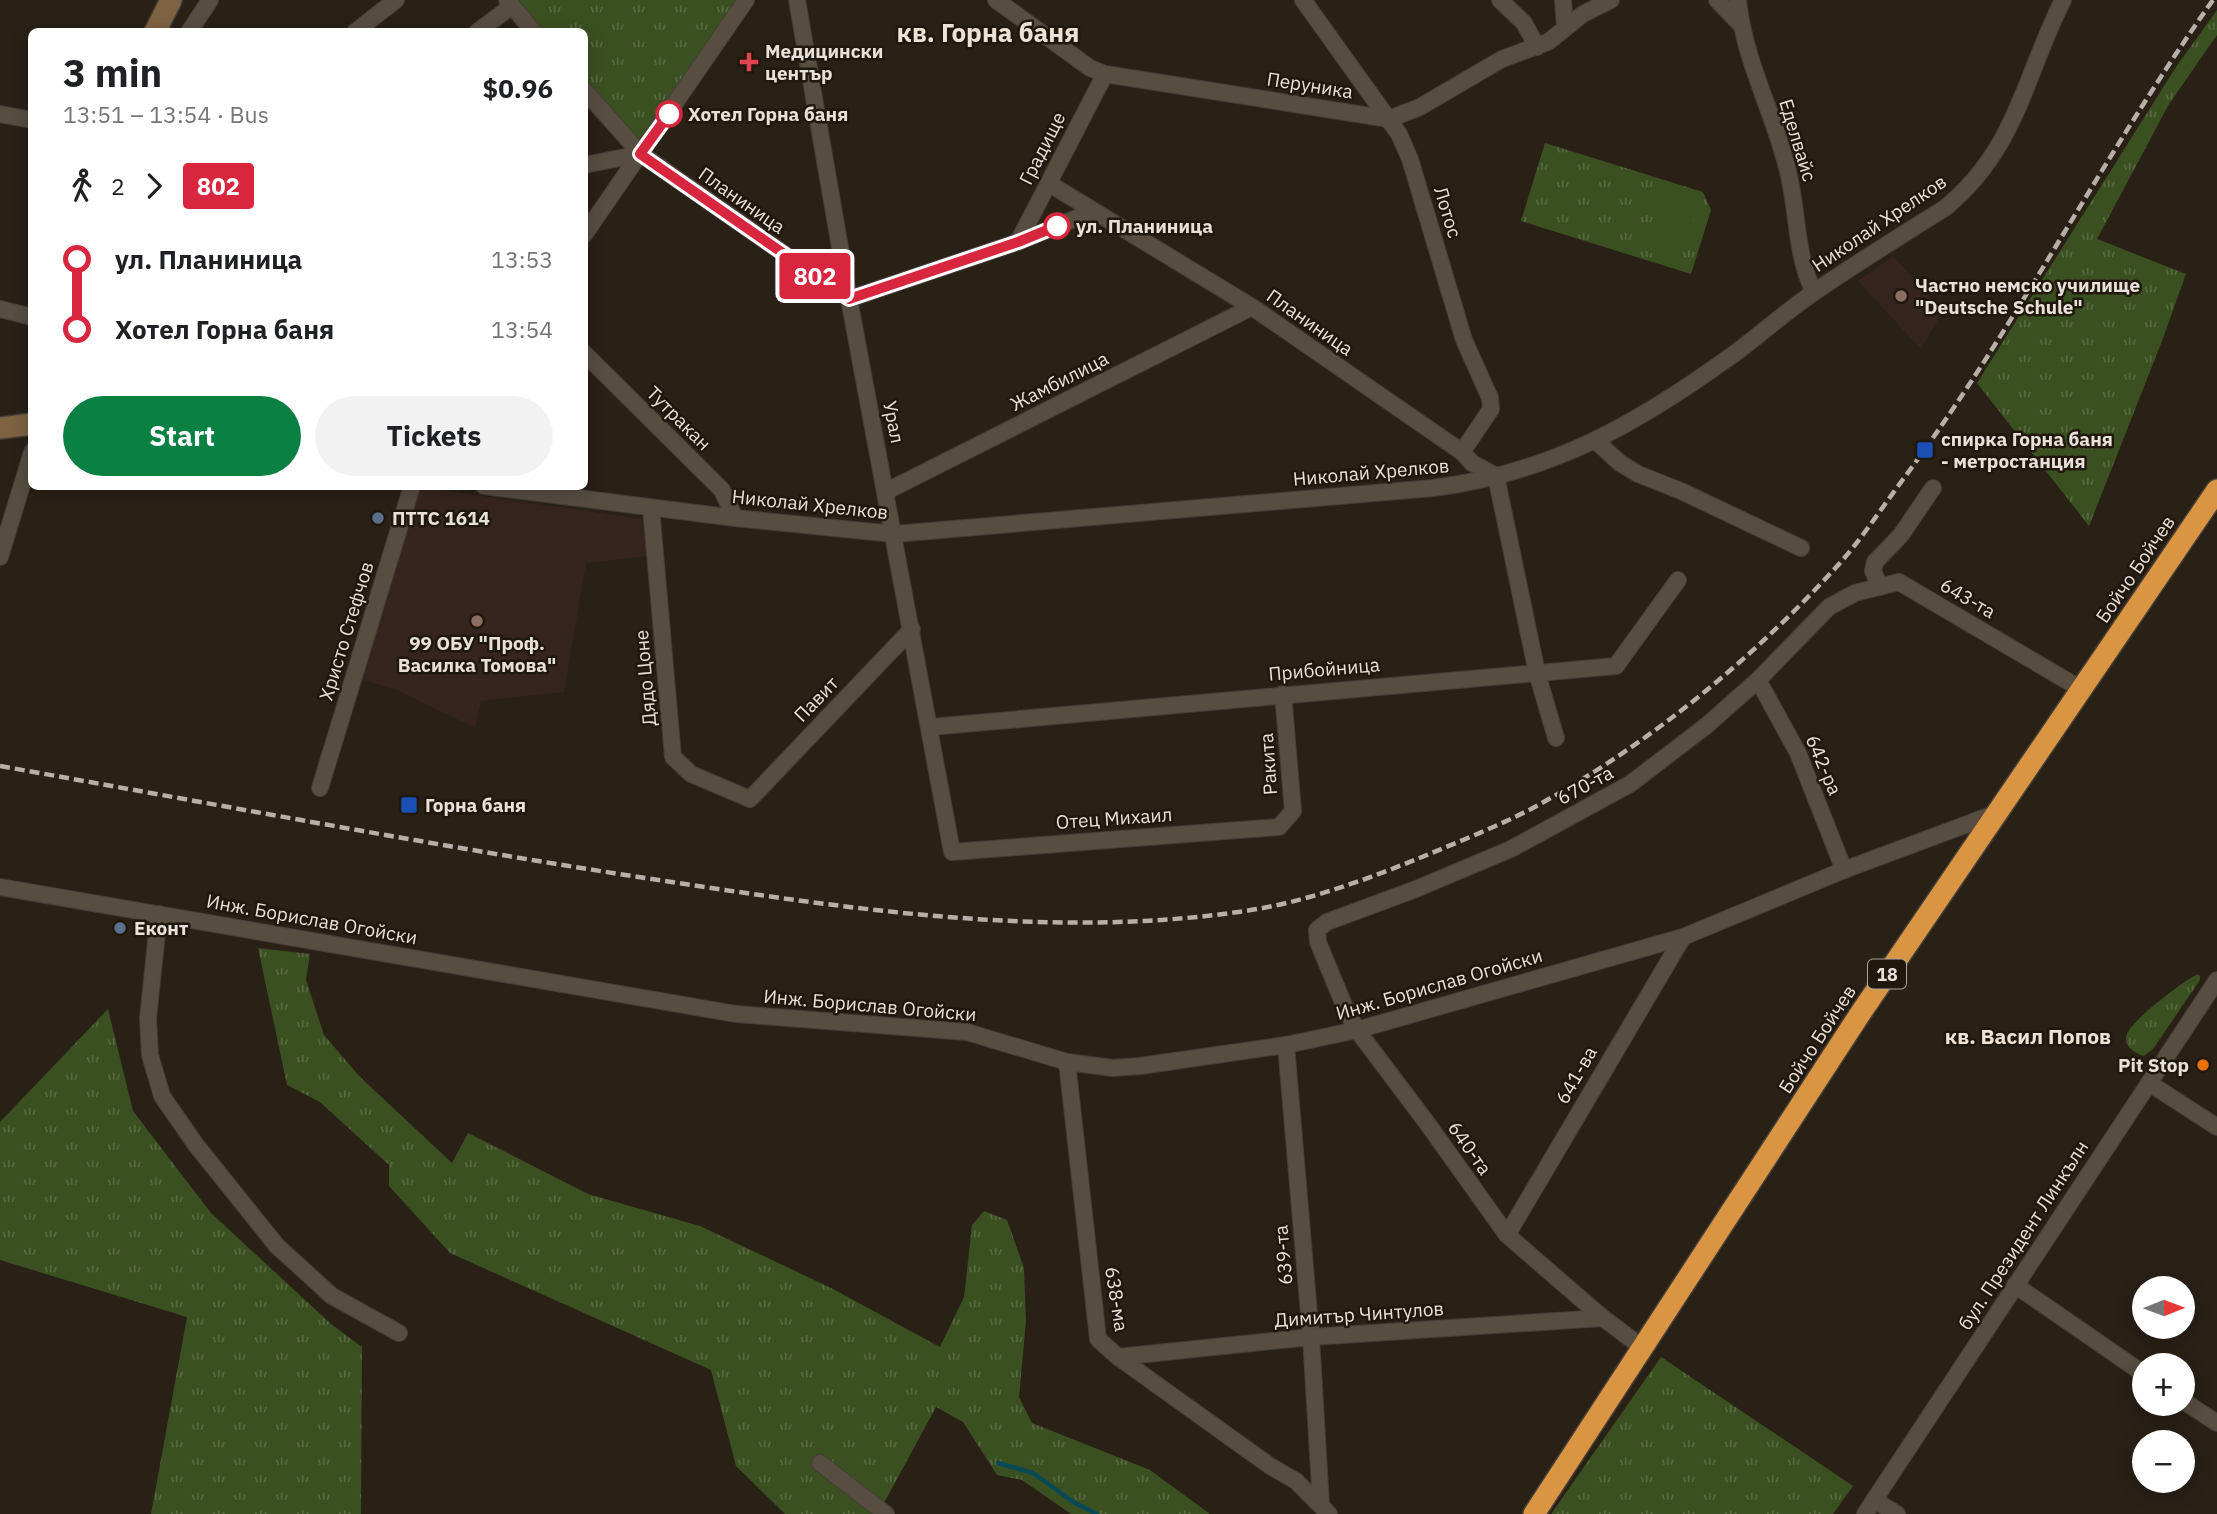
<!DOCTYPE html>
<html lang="en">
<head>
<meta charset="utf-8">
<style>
  :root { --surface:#fff; --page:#f2f2f2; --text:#202124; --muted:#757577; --accent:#0b8043 }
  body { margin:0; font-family:"IBM Plex Sans",sans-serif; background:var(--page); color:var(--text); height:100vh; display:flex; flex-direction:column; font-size:26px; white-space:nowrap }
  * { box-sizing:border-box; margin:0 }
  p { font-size:23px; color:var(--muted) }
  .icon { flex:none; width:38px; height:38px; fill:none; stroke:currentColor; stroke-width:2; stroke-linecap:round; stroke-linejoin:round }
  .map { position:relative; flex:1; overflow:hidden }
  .sheet { position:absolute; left:28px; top:28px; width:560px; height:462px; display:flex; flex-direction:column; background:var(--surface); border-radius:10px; box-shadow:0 4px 18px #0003 }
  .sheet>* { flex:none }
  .badge { padding:0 14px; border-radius:5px; font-size:24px; line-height:46px }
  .needle { width:46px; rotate:89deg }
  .controls { position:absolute; left:2132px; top:1276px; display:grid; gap:14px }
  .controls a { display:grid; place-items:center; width:63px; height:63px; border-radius:50%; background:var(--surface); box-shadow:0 4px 18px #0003; font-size:35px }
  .map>.badge { position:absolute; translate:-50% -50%; box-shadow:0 0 0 4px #fff }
  .legs { display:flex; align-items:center; gap:10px; height:77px; padding:0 35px; font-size:23px }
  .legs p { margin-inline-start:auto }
  .headline { display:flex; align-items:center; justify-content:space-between; height:119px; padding:0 35px }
  h1 { font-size:38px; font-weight:700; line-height:52px }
  .primary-button { display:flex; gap:14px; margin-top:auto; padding:14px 35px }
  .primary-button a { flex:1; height:80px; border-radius:42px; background:var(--accent); color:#fff; font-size:28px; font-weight:700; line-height:80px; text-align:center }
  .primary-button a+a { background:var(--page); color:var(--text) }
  ul { padding:0 35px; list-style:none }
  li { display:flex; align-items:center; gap:24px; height:70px; font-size:26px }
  li i { display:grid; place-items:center; width:10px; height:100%; margin:0 9px; background:currentColor }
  li i::after { content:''; width:18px; height:18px; margin:-9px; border:5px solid; border-radius:50%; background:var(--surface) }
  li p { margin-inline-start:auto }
  li:first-child i { background:linear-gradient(#0000 50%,currentColor 0) }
  li:last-child i { background:linear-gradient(currentColor 50%,#0000 0) }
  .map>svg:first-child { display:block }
</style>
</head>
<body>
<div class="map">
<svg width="2217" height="1514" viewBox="0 0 2217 1514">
  <defs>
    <pattern id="grass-tufts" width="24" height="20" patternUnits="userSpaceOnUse" patternTransform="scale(1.75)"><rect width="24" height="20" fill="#3b5021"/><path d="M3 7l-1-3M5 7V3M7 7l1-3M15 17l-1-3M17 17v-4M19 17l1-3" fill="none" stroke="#576941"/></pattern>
  </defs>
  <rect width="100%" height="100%" fill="#292016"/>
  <g fill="#36251e">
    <polygon points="1893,256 1943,311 1921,349 1858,281"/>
    <polygon points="421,487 642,519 648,556 586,563 564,692 481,701 475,728 397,690 360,679"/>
  </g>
  <g fill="url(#grass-tufts)">
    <polygon points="507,0 746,0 641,154 585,90 584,32 534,31"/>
    <polygon points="2217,10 2217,35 2169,104 2097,239 2186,274 2162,341 2089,526 1977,383 2176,67"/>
    <polygon points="1545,143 1703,192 1711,210 1691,274 1521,221"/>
    <polygon points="258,948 310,954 306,980 324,1035 359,1076 452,1163 468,1133 588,1194 700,1226 831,1288 940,1347 964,1297 972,1225 984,1211 1007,1220 1024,1268 1026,1321 1019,1397 1032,1423 1150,1470 1210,1514 1071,1514 1022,1480 997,1475 963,1422 936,1407 878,1514 785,1514 736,1466 711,1370 450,1253 389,1186 389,1165 320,1102 287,1085"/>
    <path d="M2198 974 2200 976V980L2153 1049 2144 1056C2133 1053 2121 1044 2128 1032 2135 1018 2183 981 2198 974Z"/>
    <polygon points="108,1009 133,1111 211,1213 331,1324 362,1347 361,1514 151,1514 187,1317 0,1260 0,1122"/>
    <polygon points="1661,1357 1853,1486 1833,1514 1551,1514"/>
  </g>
  <polygon fill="#3b5021" points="1665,186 1701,199 1679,262 1643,250"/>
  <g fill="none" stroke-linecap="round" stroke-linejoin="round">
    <polyline stroke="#094a56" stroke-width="4.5" points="998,1463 1033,1473 1075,1503 1097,1514"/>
    <defs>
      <g id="street">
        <polyline points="507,0 534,32"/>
        <polyline points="797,0 849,299 952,852 1279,827 1293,811 1283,694"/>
        <polyline points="996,0 1090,68 1105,74 1389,119 1420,107 1502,59 1548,42 1583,14 1611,0"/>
        <polyline points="1303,0 1399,134 1410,159 1464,340 1490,398 1491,409 1462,452"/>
        <polyline points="1500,0 1524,23 1537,47"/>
        <polyline points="1563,0 1565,27"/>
        <polyline points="1717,0 1741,25"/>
        <path d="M1738 0C1744 62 1776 116 1789 176 1798 215 1796 257 1814 292"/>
        <polyline points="189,32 210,0"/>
        <polyline points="355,32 396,0"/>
        <polyline points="477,32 512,6"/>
        <polyline points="584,90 641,154 849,299"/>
        <polyline points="0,114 32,120"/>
        <polyline points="584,165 641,154"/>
        <polyline points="1048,183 1252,307 1462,452 1472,463 1496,476"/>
        <polyline points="584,235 746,0"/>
        <polyline points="1018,242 1105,74"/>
        <polyline points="849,299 1018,242 1094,211"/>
        <polyline points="0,309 32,317"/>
        <polyline points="584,353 722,490 735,518"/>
        <polyline points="1596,441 1620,463 1638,474 1681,491 1801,548"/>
        <polyline points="1496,476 1537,673 1556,738"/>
        <path d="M484 486 735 518 894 534 1433 488C1551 473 1637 424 1731 356 1760 335 1786 311 1816 291 1858 262 1902 235 1945 208 2017 149 2024 77 2063 0"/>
        <polyline points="885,492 1252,307"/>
        <polyline points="651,508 673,757 691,774 750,799 912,629"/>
        <polyline points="0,557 32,452"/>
        <polyline points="1880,587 1873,571 1875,562 1901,535 1933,488"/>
        <polyline points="1758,680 1798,753 1844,870"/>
        <polyline points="930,727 1616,666 1678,580"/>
        <polyline points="320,788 412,486"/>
        <polyline points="0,887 736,1014 967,1032 1067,1062 1113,1068 1140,1066 1286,1045 1357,1030 1683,937 1844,870 1997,813"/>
        <polyline points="159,914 148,1018 150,1055 162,1096 196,1145 277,1246 332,1296 399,1333"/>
        <polyline points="1286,1045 1311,1337 1321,1504"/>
        <polyline points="1067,1062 1098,1339 1118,1357 1270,1466 1296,1481 1329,1514"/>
        <polyline points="2149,1083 2217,1127"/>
        <polyline points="1507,1235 1683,937"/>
        <polyline points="2015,1285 2144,1374"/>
        <polyline points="1643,1348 1603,1318 1507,1235 1427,1123 1357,1030 1346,1010 1318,942 1317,930 1327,922 1416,889 1511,849 1630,784 1706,726 1758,680 1829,607 1855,593 1899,582 2081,689"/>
        <polyline points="1118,1357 1311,1337 1603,1318"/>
        <polyline points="2182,1400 2217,1423"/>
        <polyline points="820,1463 886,1514"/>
        <polyline points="1874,1500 1897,1514"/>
        <polyline points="1865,1514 2217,980"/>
      </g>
      <g id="secondary">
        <polyline points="155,32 171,0"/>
        <polyline points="0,428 32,424"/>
      </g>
      <polyline id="highway" points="1534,1514 1860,1014 2217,490"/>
    </defs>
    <use href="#street" stroke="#453e37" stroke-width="18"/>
    <use href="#secondary" stroke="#453e37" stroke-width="24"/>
    <use href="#highway" stroke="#453e37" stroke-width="24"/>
    <use href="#street" stroke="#574d41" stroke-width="16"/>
    <use href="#secondary" stroke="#7e6342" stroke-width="21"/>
    <use href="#highway" stroke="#da9543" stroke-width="21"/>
    <path stroke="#b7b0a8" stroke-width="4.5" stroke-dasharray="10 5" stroke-linecap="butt" d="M0 766C226 806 451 849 678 883 865 911 1057 939 1245 911 1306 902 1365 880 1422 857 1458 842 1496 827 1531 809 1647 746 1751 661 1840 563 1863 537 1883 506 1904 478 2017 326 2103 155 2213 0"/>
  </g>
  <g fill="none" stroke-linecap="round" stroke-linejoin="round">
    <defs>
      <polyline id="line-1" points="669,114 640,154 849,299 1018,242 1057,226"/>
    </defs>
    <use href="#line-1" stroke="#fff" stroke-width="16"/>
    <use href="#line-1" stroke="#d7263d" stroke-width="10"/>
  </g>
  <path fill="#e0444e" stroke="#20170d" stroke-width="2.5" d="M745.5 51.5h7v7h7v7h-7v7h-7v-7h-7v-7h7z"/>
  <g fill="#fff" stroke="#d7263d" stroke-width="3.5">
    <circle cx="669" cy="114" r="12"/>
    <circle cx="1057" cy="226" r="12"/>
  </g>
  <g fill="#8d6e63" stroke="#20170d" stroke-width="2.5">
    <circle cx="1901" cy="296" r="7"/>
    <circle cx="477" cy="621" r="7"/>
  </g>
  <g fill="#1a4fb4" stroke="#20170d" stroke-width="2.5">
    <rect x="1916" y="441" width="18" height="18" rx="3.5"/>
    <rect x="400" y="796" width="18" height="18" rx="3.5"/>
  </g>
  <g fill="#5c6f8a" stroke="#20170d" stroke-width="2.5">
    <circle cx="378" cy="518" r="7"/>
    <circle cx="120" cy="928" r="7"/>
  </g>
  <circle fill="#e8710a" stroke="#20170d" stroke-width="2.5" cx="2203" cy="1065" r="7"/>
  <g text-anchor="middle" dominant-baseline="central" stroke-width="5" stroke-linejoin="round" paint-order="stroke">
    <rect fill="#20170d" stroke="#aba49c" stroke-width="2" x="1868" y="959.5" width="38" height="29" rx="5"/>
    <g font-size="18" font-weight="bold" fill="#e7e1da">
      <text x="1887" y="974">18</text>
    </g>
    <g font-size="19" font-weight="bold" fill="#e7e1da" stroke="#20170d" text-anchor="start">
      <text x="765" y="51">Медицински<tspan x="765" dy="22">център</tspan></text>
      <text x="1915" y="285">Частно немско училище<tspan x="1915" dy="22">"Deutsche Schule"</tspan></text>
      <text x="1941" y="439">спирка Горна баня<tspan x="1941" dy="22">- метростанция</tspan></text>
      <text x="392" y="518">ПТТС 1614</text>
      <text x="477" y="643" text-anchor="middle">99 ОБУ "Проф.<tspan x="477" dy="22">Василка Томова"</tspan></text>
      <text x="425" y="805">Горна баня</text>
      <text x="134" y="928">Еконт</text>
      <text x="2189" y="1065" text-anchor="end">Pit Stop</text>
    </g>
    <g font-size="19" fill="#e7e1da" stroke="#20170d">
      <text transform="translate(1310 85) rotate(9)">Перуника</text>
      <text transform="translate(1798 140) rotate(73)">Еделвайс</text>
      <text transform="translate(1042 148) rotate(-63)">Градище</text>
      <text transform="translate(742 200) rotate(35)">Планиница</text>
      <text transform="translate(1448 212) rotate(73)">Лотос</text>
      <text transform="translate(1879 223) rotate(-34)">Николай Хрелков</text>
      <text transform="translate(1310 322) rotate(35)">Планиница</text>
      <text transform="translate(1059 381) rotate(-27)">Жамбилица</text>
      <text transform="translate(679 418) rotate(45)">Тутракан</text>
      <text transform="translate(894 422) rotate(79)">Урал</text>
      <text transform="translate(1371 472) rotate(-5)">Николай Хрелков</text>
      <text transform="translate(810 504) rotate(6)">Николай Хрелков</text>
      <text transform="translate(2135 569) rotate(-56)">Бойчо Бойчев</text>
      <text transform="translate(1968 598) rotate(30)">643-та</text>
      <text transform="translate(346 631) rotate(-73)">Христо Стефчов</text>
      <text transform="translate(1324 669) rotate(-5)">Прибойница</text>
      <text transform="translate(645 678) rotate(-95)">Дядо Цоне</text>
      <text transform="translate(816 699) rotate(-46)">Павит</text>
      <text transform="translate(1268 764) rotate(-94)">Ракита</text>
      <text transform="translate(1824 765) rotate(67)">642-ра</text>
      <text transform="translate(1585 785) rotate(-28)">670-та</text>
      <text transform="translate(1114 818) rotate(-4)">Отец Михаил</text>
      <text transform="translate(312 919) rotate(10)">Инж. Борислав Огойски</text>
      <text transform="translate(1439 984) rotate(-16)">Инж. Борислав Огойски</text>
      <text transform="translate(870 1005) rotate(5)">Инж. Борислав Огойски</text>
      <text transform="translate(1817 1039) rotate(-57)">Бойчо Бойчев</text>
      <text transform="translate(1576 1075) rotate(-60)">641-ва</text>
      <text transform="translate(1470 1148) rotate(55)">640-та</text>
      <text transform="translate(2023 1235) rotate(-57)">бул. Президент Линкълн</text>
      <text transform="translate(1283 1255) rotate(-95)">639-та</text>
      <text transform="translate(1117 1299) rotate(81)">638-ма</text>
      <text transform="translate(1359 1314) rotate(-4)">Димитър Чинтулов</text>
    </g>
    <g font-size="19" font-weight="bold" fill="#e7e1da" stroke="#20170d" text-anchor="start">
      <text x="688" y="114">Хотел Горна баня</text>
      <text x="1076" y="226">ул. Планиница</text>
    </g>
    <g font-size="21" font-weight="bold" fill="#eee2d4" stroke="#20170d">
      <text x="2028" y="1036">кв. Васил Попов</text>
    </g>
    <g font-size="26" font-weight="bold" fill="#eee2d4" stroke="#20170d">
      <text x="988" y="32">кв. Горна баня</text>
    </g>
  </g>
</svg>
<div class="controls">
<a><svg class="needle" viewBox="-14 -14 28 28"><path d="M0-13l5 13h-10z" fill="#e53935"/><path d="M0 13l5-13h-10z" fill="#757577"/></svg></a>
<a>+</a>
<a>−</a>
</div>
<b class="badge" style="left:815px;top:276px;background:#d7263d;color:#fff">802</b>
<section class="sheet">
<div class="headline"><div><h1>3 min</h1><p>13:51 – 13:54 · Bus</p></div><b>$0.96</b></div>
<div class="legs"><svg class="icon" aria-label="walk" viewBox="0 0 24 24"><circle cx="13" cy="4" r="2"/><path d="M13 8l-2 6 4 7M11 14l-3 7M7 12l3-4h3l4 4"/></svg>2<svg class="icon" aria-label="forward" viewBox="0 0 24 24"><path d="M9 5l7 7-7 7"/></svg><b class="badge" style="background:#d7263d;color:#fff">802</b></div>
<ul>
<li><i style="color:#d7263d"></i><b>ул. Планиница</b><p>13:53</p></li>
<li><i style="color:#d7263d"></i><b>Хотел Горна баня</b><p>13:54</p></li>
</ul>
<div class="primary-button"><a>Start</a><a>Tickets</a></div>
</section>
</div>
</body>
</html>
